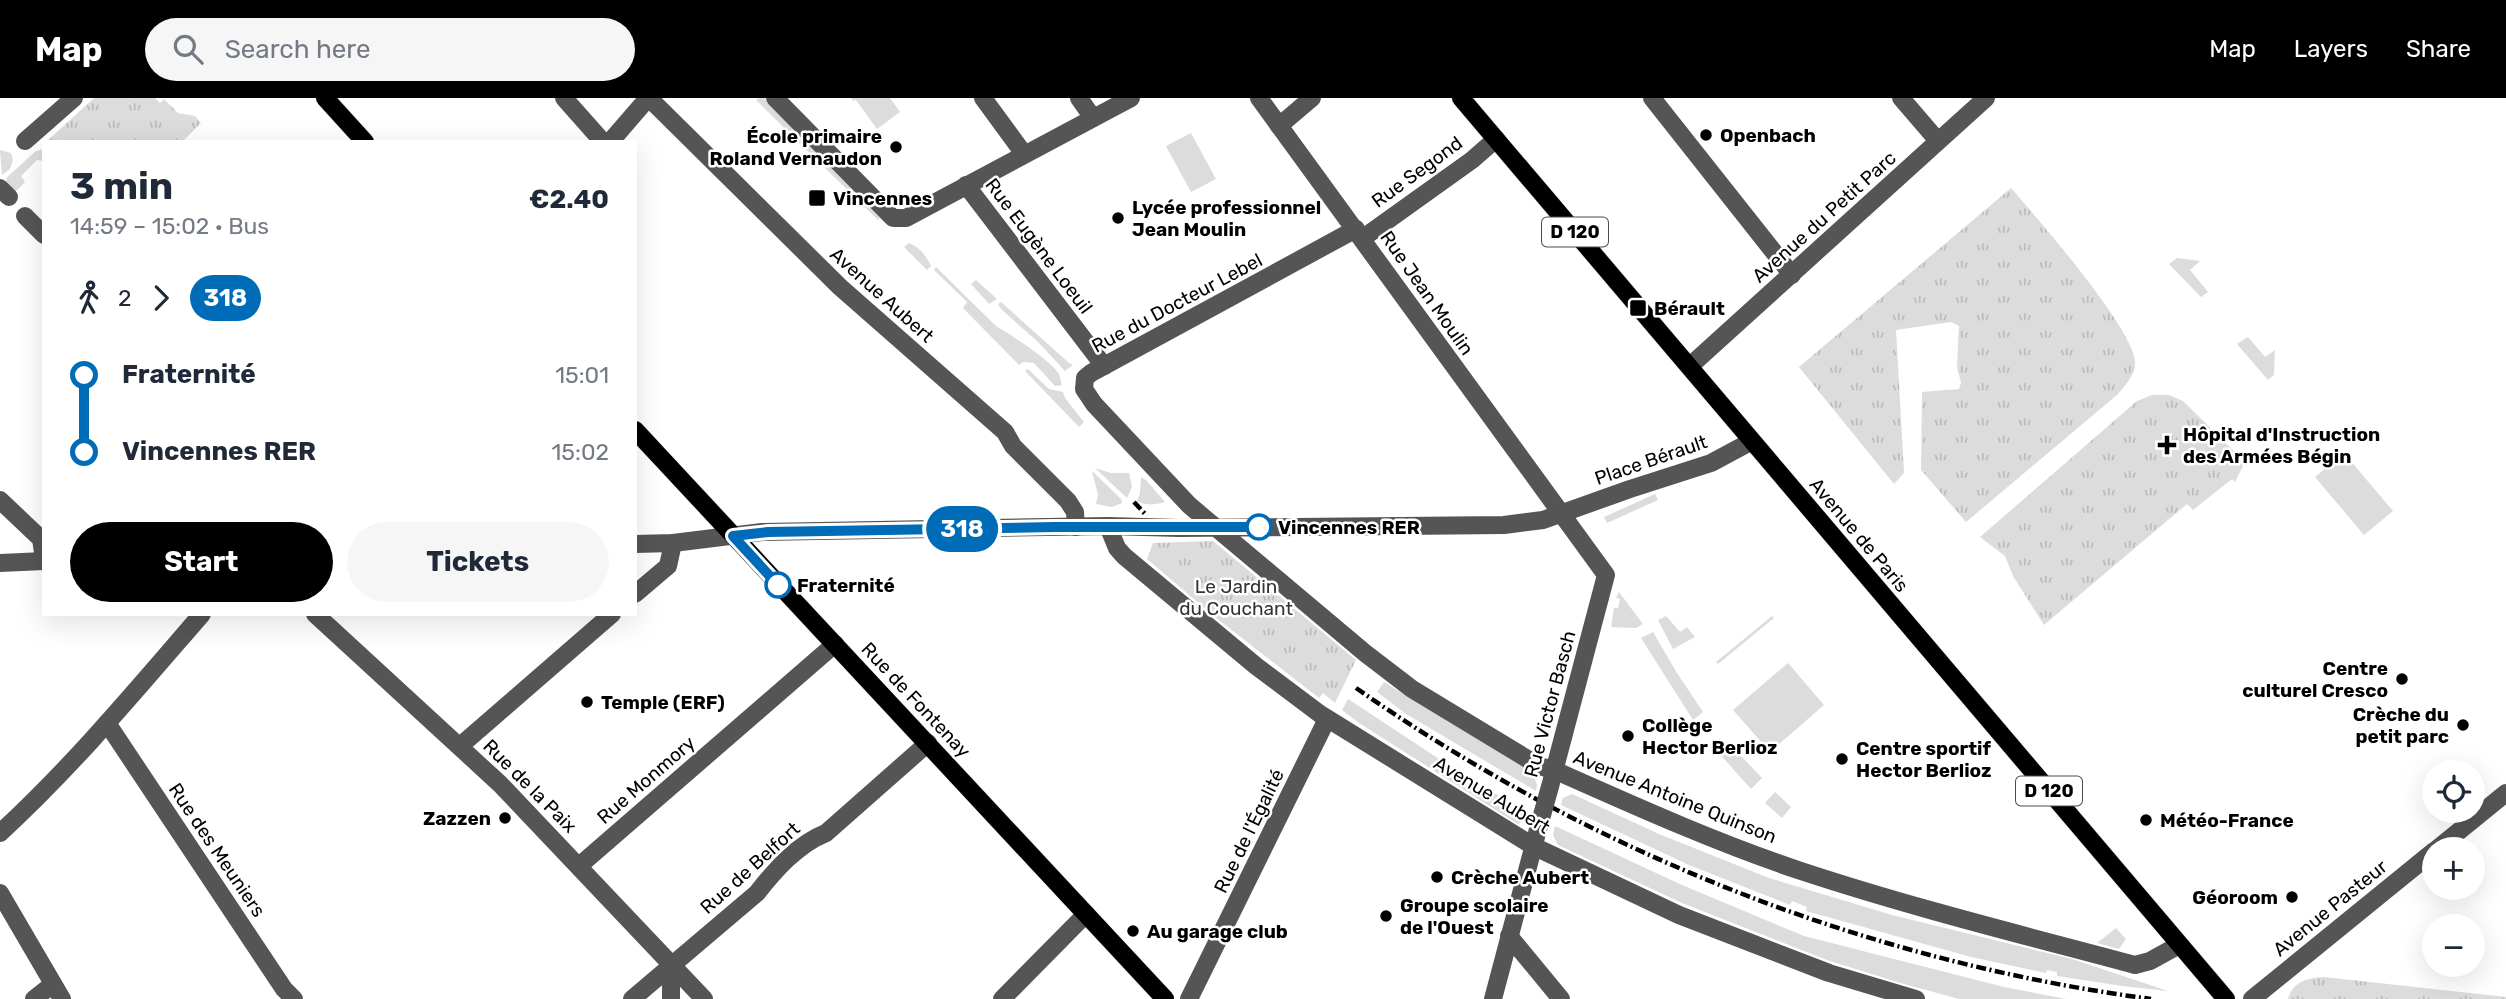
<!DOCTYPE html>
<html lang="en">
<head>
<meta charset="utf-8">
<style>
  :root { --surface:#fff; --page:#f6f6f7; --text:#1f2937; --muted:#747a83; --accent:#000 }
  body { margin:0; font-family:Rubik,sans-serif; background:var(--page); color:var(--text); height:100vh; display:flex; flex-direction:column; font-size:26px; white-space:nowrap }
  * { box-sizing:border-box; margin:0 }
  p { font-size:23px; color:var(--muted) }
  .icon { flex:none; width:38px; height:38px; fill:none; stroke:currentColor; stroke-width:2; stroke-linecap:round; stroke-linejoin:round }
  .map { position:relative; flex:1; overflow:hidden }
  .details { position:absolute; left:42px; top:42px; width:595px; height:476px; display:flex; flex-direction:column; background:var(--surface); border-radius:0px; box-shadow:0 7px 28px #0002 }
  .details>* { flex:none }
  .badge { padding:0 14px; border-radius:23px; font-size:24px; line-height:46px }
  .controls { position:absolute; left:2422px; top:662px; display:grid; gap:14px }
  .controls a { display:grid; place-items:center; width:63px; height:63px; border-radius:50%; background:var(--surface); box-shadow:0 7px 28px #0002; font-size:35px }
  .map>.badge { position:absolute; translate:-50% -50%; box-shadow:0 0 0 4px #fff }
  .legs { display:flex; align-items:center; gap:10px; height:77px; padding:0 28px; font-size:23px }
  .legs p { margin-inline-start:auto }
  .overview { display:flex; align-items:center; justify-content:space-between; height:119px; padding:0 28px }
  h1 { font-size:38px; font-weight:700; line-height:52px }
  .primary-button { display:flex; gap:14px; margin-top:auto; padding:14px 28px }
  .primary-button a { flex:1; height:80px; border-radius:42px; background:var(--accent); color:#fff; font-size:28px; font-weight:700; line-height:80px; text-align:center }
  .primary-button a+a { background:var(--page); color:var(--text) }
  ul { padding:0 28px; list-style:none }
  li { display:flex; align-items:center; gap:24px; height:77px; font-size:26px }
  li i { display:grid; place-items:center; width:10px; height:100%; margin:0 9px; background:currentColor }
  li i::after { content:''; width:18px; height:18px; margin:-9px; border:5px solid; border-radius:50%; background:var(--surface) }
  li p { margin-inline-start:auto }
  li:first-child i { background:linear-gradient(#0000 50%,currentColor 0) }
  li:last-child i { background:linear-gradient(currentColor 50%,#0000 0) }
  header { display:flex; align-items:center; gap:42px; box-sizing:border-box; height:98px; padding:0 35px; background:var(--accent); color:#fff }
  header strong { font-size:33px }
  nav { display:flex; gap:38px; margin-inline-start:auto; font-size:24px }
  .search { width:490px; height:63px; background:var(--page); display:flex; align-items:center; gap:18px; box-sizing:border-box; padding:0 24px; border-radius:38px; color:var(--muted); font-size:26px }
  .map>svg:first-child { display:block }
</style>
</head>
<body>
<header>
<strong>Map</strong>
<div class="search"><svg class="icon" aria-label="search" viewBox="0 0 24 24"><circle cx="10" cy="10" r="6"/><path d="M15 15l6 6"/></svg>Search here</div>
<nav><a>Map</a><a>Layers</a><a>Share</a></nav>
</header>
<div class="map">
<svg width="2506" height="901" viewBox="0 0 2506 901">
  <defs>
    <pattern id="park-tufts" width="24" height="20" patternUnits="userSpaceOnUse" patternTransform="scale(1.75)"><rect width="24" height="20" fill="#dcdcdc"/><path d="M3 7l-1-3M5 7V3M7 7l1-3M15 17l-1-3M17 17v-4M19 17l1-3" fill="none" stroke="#bbb"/></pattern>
  </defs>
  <rect width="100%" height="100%" fill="#fff"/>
  <g fill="#dcdcdc">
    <polygon points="759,0 764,0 880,120 878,122 756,2"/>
    <polygon points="851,0 890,0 900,14 877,31 856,2 853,3"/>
    <polygon points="1191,35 1216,81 1191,94 1166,48"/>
    <polygon points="44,51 44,63 37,62 21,78 25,84 15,94 7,85 6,80 36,53"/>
    <polygon points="0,52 11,55 13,62 10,71 2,77"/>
    <path d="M909 145C919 149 926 157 931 168L927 172 904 149Z"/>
    <polygon points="2177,160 2200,163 2190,172 2208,194 2201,199 2169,166"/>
    <path d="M936 169 996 228C1010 236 1051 263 1059 276 1060 278 1061 286 1062 287L1055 288 1034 265 1023 264 1019 267 963 210 967 204 934 172Z"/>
    <polygon points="976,182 997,201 989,206 971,186"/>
    <polygon points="1001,204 1069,265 1073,267 1065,273 1038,244 1001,211 998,206"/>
    <polygon points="2248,239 2265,259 2275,252 2274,277 2268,282 2237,246"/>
    <polygon points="1028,271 1049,291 1063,294 1065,300 1084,324 1079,329 1025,273"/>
    <polygon points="2344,355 2393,413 2364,437 2315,379"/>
    <polygon points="1095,370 1111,375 1129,375 1132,389 1127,400"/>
    <polygon points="1092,373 1121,401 1122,405 1112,409 1096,406 1098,397"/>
    <path d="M1141 379 1147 383 1165 404C1154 407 1147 408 1137 403L1140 395Z"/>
    <polygon points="1655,396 1658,402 1607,425 1604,419"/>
    <polygon points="1619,494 1643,526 1636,530 1611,529 1614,510 1618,510 1620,501 1616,500"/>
    <polygon points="1666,518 1680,534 1687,529 1695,539 1673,551 1658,522"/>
    <polygon points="1772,518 1774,520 1718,566 1716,564"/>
    <polygon points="1653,534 1677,575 1703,614 1693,622 1641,540"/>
    <polygon points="1788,565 1824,607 1770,654 1733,612"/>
    <polygon points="1384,584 1533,675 1537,687 1536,693 1406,616 1377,594"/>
    <polygon points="1348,601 1462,676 1530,716 1528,721 1518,726 1359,625 1342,612"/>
    <polygon points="1728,644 1762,680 1751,691 1717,653"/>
    <polygon points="1775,694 1791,709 1782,720 1765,705"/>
    <polygon points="1572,696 1659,736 1769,780 1892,817 2072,861 2168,893 2122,888 2057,878 2057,874 2047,872 2046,875 1971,859 1806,813 1807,809 1792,803 1790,807 1689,767 1561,707 1563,700"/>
    <polygon points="1555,728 1682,787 1804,838 2004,889 2066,901 1959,901 1897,884 1827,862 1682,805 1558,747 1553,737"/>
    <polygon points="2116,830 2126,841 2119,851 2097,845"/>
  </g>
  <g fill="url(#park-tufts)">
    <polygon points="94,0 155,0 160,5 164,1 178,15 195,18 201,25 182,44 46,44"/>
    <path d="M2011 90C2036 119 2136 233 2135 265 2135 277 2125 288 2117 297L1966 424 1921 372 1922 294 1959 291 1961 285 1957 268 1959 228 1951 224 1896 232 1904 375 1894 386 1799 269Z"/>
    <polygon points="2152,297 2169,297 2183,303 2245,364 2235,384 2232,381 2193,412 2187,406 2044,527 2013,478 2005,458 1980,439 2137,303"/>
    <polygon points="1213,443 1356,562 1335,605 1323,595 1319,600 1215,519 1147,461 1153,445"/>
    <path d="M2324 879 2506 899V901H2288C2293 883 2308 880 2324 879Z"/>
  </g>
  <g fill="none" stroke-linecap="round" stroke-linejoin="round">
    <defs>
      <g id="major">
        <polyline points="325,0 365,44"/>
        <polyline points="1461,0 2226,901"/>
        <polyline points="635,332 1165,901"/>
      </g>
    </defs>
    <use href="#major" stroke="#dbdbdb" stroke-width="19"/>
    <g stroke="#555" stroke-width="18">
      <polyline points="564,0 603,44"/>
      <polyline points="649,0 840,189 1005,334 1013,348 1068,403 1075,414 1076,429"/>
      <polyline points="775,0 893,120 906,120 1131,0"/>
      <polyline points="983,0 1024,56"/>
      <polyline points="1079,0 1093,20"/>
      <polyline points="1259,0 1606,477 1552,681"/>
      <polyline points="1652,0 1792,177"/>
      <polyline points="1901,0 1938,43"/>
      <polyline points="1279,28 1312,0"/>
      <polyline points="25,43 74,0"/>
      <polyline points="610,44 648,0"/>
      <polyline points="966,87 1104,268"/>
      <polyline points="0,90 9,99"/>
      <polyline points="25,118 44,137"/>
      <path d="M1356 131 1091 275 1085 280 1084 291 1094 306 1189 407 1365 555 1412 591 1539 668 1554 672C1635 708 1717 745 1801 773 1910 809 2023 837 2135 867L2150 863 2179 847"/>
      <polyline points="1363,140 1472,62 1496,41"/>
      <polyline points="1690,268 1986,0"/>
      <polyline points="0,402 41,441 44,461"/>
      <polyline points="1108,428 1117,450 1124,458 1256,568 1320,616 1533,748 1679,817 1829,875 1916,901"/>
      <polyline points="635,446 673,445 762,434 1108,428 1179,430 1504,427 1543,422 1630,391 1711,365 1752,343"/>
      <polyline points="0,465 44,463"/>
      <polyline points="635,496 668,468 673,445"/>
      <polyline points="315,516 500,686 704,901"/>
      <polyline points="107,625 284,891 294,901"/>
      <polyline points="460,648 612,516"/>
      <path d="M0 735C73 668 137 591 202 516"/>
      <polyline points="2437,751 2506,695"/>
      <polyline points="579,768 835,546"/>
      <polyline points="0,795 62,901"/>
      <polyline points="1509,838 1561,901"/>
      <polyline points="34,901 53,886"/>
      <path d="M632 901 757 795C775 772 798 746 826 735L928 645"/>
      <polyline points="671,901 671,867"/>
      <polyline points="1002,901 1086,816"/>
      <polyline points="1189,901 1327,621"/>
      <polyline points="1493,901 1536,739"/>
      <polyline points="2252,901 2434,753"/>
    </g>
    <use href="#major" stroke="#000" stroke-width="18"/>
    <g stroke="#000" stroke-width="4.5" stroke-dasharray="10 3.5 2 3.5" stroke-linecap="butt">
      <polyline points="1134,404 1147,418"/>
      <path d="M1356 590C1592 755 1866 863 2151 901"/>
    </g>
    <polyline stroke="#555" stroke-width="18" points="1537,735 1551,685"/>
  </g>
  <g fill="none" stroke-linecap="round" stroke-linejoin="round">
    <defs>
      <polyline id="line-1" points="778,487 733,438 768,434 1055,429 1259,429"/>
    </defs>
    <use href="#line-1" stroke="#fff" stroke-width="16"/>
    <use href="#line-1" stroke="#006cb8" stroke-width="10"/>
  </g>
  <g fill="#000" stroke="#fff" stroke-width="2.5">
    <circle cx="1706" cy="37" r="7"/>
    <circle cx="896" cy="49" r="7"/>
    <rect x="808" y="91" width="18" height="18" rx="3.5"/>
    <circle cx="1118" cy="120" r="7"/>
    <rect x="1629" y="201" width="18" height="18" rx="3.5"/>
    <path d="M2163.5 336.5h7v7h7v7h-7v7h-7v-7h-7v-7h7z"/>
    <circle cx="2402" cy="581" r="7"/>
    <circle cx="587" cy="604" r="7"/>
    <circle cx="2463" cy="627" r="7"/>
    <circle cx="1628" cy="638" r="7"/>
    <circle cx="1842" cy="661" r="7"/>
    <circle cx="505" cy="720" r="7"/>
    <circle cx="2146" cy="722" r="7"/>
    <circle cx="1437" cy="779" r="7"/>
    <circle cx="2292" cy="799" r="7"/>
    <circle cx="1386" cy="818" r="7"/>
    <circle cx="1133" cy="833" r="7"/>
  </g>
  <g fill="#fff" stroke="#006cb8" stroke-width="3.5">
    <circle cx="1259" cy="429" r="12"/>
    <circle cx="778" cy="487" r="12"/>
  </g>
  <g text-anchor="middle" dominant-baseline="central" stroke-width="5" stroke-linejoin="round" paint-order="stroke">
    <g fill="#fff" stroke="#4c4c4c" stroke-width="2">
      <rect x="1542" y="119.5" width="66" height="29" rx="5"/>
      <rect x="2016" y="678.5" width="66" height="29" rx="5"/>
    </g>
    <g font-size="18" font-weight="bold" fill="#000">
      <text x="1575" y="134">D 120</text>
      <text x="2049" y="693">D 120</text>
    </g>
    <g font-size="19" font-weight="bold" fill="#000" stroke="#fff" text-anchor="start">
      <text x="1720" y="37">Openbach</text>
      <text x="882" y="38" text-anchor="end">École primaire<tspan x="882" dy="22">Roland Vernaudon</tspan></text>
      <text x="833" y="100">Vincennes</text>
      <text x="1132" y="109">Lycée professionnel<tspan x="1132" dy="22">Jean Moulin</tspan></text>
      <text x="1654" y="210">Bérault</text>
      <text x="2183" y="336">Hôpital d'Instruction<tspan x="2183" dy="22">des Armées Bégin</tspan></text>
      <text x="2388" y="570" text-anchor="end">Centre<tspan x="2388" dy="22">culturel Cresco</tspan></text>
      <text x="601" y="604">Temple (ERF)</text>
      <text x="2449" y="616" text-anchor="end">Crèche du<tspan x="2449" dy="22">petit parc</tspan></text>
      <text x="1642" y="627">Collège<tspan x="1642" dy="22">Hector Berlioz</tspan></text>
      <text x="1856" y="650">Centre sportif<tspan x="1856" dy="22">Hector Berlioz</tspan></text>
      <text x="491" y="720" text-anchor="end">Zazzen</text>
      <text x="2160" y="722">Météo-France</text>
      <text x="1451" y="779">Crèche Aubert</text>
      <text x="2278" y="799" text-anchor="end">Géoroom</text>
      <text x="1400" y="807">Groupe scolaire<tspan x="1400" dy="22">de l'Ouest</tspan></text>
      <text x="1147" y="833">Au garage club</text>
    </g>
    <g font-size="19" fill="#000" stroke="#fff">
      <text transform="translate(1417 74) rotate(-36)">Rue Segond</text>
      <text transform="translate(1824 119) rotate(-42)">Avenue du Petit Parc</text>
      <text transform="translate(1039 148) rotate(53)">Rue Eugène Loeuil</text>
      <text transform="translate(1427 195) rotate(55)">Rue Jean Moulin</text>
      <text transform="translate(882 197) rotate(42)">Avenue Aubert</text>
      <text transform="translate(1177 205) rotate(-28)">Rue du Docteur Lebel</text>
      <text transform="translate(1651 362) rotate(-19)">Place Bérault</text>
      <text transform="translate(1859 437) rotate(50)">Avenue de Paris</text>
      <text transform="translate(916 602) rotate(47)">Rue de Fontenay</text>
      <text transform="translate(1550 606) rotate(-75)">Rue Victor Basch</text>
      <text transform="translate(646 682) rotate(-41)">Rue Monmory</text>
      <text transform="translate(530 688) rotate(45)">Rue de la Paix</text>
      <text transform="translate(1492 697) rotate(31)">Avenue Aubert</text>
      <text transform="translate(1675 699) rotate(22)">Avenue Antoine Quinson</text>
      <text transform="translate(1249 733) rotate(-64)">Rue de l'Égalité</text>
      <text transform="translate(217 752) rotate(56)">Rue des Meuniers</text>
      <text transform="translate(750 770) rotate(-42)">Rue de Belfort</text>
      <text transform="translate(2330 810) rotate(-39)">Avenue Pasteur</text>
    </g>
    <g font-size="19" font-weight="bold" fill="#000" stroke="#fff" text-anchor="start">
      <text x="1278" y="429">Vincennes RER</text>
      <text x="797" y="487">Fraternité</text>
    </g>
    <g font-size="19" fill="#333" stroke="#fff">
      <text x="1236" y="488">Le Jardin<tspan x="1236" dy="22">du Couchant</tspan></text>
    </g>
  </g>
</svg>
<div class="controls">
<a><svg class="icon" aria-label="locate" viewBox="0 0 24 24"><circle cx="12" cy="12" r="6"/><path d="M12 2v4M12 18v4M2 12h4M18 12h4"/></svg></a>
<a>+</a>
<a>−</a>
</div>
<b class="badge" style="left:962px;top:431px;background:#006cb8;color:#fff">318</b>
<section class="details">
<div class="overview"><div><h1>3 min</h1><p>14:59 – 15:02 · Bus</p></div><b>€2.40</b></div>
<div class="legs"><svg class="icon" aria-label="walk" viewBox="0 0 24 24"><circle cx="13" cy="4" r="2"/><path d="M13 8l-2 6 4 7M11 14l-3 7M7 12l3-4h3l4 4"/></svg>2<svg class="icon" aria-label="forward" viewBox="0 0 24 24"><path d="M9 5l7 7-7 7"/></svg><b class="badge" style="background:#006cb8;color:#fff">318</b></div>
<ul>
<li><i style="color:#006cb8"></i><b>Fraternité</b><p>15:01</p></li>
<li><i style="color:#006cb8"></i><b>Vincennes RER</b><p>15:02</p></li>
</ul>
<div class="primary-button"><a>Start</a><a>Tickets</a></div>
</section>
</div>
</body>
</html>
